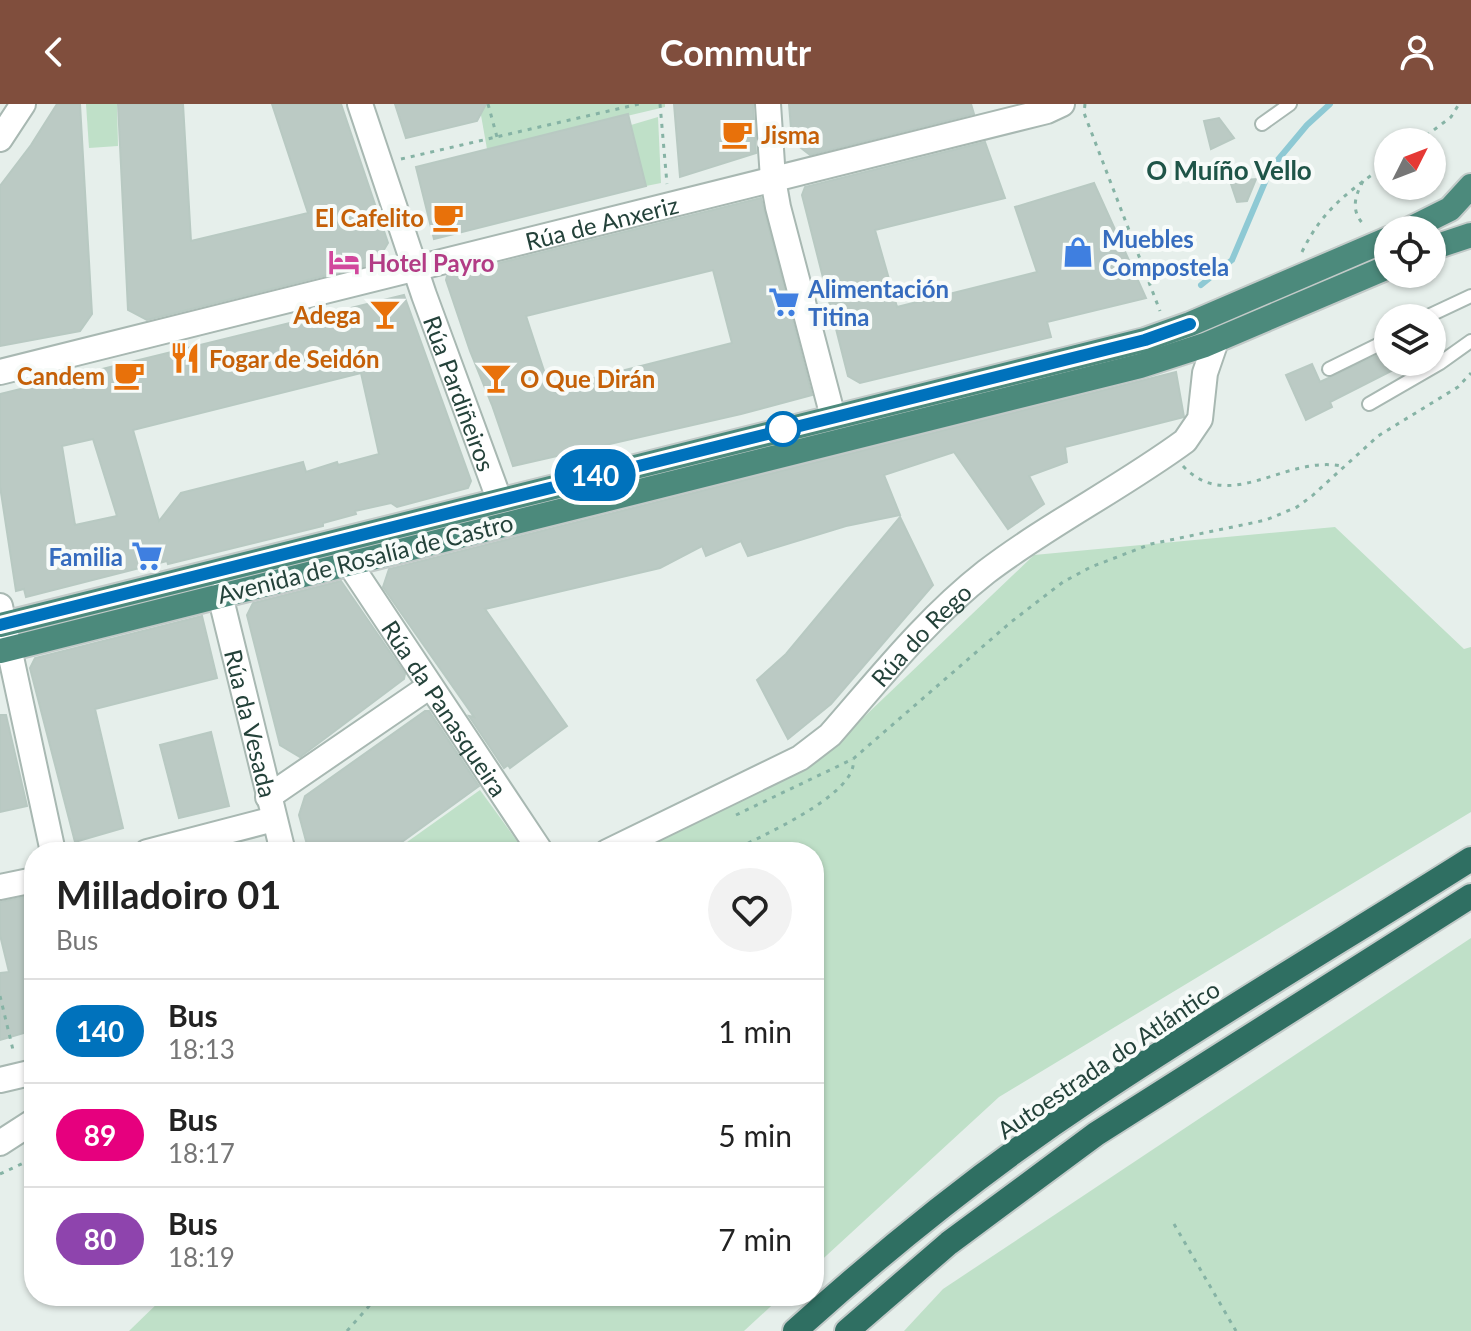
<!DOCTYPE html>
<html lang="en">
<head>
<meta charset="utf-8">
<style>
  :root { --surface:#fff; --page:#f2f2f2; --text:#222; --muted:#767676; --line:#e0e0e0; --accent:#804e3d }
  body { margin:0; font-family:Lato,sans-serif; background:var(--page); color:var(--text); height:100vh; display:flex; flex-direction:column; font-size:30px; white-space:nowrap }
  * { box-sizing:border-box; margin:0 }
  p { font-size:26px; color:var(--muted) }
  .icon { flex:none; width:44px; height:44px; fill:none; stroke:currentColor; stroke-width:2; stroke-linecap:round; stroke-linejoin:round }
  .map { position:relative; flex:1; overflow:hidden }
  .details { position:absolute; left:24px; top:738px; width:800px; height:464px; display:flex; flex-direction:column; background:var(--surface); border-radius:32px; box-shadow:0 2px 6px #0004 }
  .details>* { flex:none }
  .badge { padding:0 16px; border-radius:26px; font-size:28px; line-height:52px }
  .needle { width:52px; rotate:48deg }
  .fabs { position:absolute; left:1374px; top:24px; display:grid; gap:16px }
  .fabs a { display:grid; place-items:center; width:72px; height:72px; border-radius:50%; background:var(--surface); box-shadow:0 2px 6px #0004; font-size:40px }
  .map>.badge { position:absolute; translate:-50% -50%; box-shadow:0 0 0 4px #fff }
  .round { display:grid; place-items:center; flex:none; width:84px; height:84px; border-radius:42px; background:var(--page) }
  .headline { display:flex; align-items:center; justify-content:space-between; height:136px; padding:0 32px }
  h1 { font-size:38px; font-weight:700; line-height:60px }
  ul { padding:0; list-style:none }
  li { display:flex; align-items:center; gap:24px; height:104px; padding:0 32px; border-top:2px solid var(--line) }
  li div { flex:1 }
  li b { display:block; font-size:30px }
  li em { font-style:normal }
  li .badge { min-width:88px; font-weight:700; text-align:center }
  header { display:flex; justify-content:space-between; align-items:center; height:104px; padding:0 32px; background:var(--accent); color:#fff; font-size:36px; font-weight:700 }
  .map>svg:first-child { display:block }
</style>
</head>
<body>
<header><svg class="icon" aria-label="back" viewBox="0 0 24 24"><path d="M15 5l-7 7 7 7"/></svg>Commutr<svg class="icon" aria-label="person" viewBox="0 0 24 24"><circle cx="12" cy="8" r="4"/><path d="M4 21q1-7 8-7t8 7"/></svg></header>
<div class="map">
<svg width="1471" height="1227" viewBox="0 0 1471 1227">
  <rect width="100%" height="100%" fill="#e6efeb"/>
  <g fill="#bfe0c8">
    <polygon points="86,0 117,0 118,42 89,44"/>
    <polygon points="479,0 665,0 665,3 487,45"/>
    <polygon points="658,13 661,79 646,82 631,21"/>
    <polygon points="1335,423 1464,545 1471,543 1471,708 999,993 814,1163 814,748 606,748 824,651 1034,451"/>
    <polygon points="480,686 525,748 393,748"/>
    <polygon points="1471,834 1471,1227 904,1227 943,1185"/>
    <polygon points="165,1192 782,1192 744,1227 129,1227"/>
  </g>
  <g fill="none" stroke-linecap="round" stroke-linejoin="round">
    <polyline stroke="#8ec9d4" stroke-width="6" points="1201,181 1232,156 1271,64 1307,21 1330,0"/>
  </g>
  <g fill="#bbcac4" stroke="#b8c9c2" stroke-width="2" fill-rule="evenodd">
    <polygon points="57,0 80,0 92,210 80,227 0,242 0,82 31,41"/>
    <polygon points="118,0 183,0 191,137 308,109 272,0 341,0 388,139 376,159 147,216 128,206"/>
    <polygon points="395,0 486,0 477,17 406,34"/>
    <polygon points="674,0 753,0 756,49 680,73"/>
    <polygon points="789,0 971,0 974,10 810,51 792,37"/>
    <polygon points="628,10 646,82 434,135 416,63"/>
    <polygon points="1219,14 1234,34 1211,45 1204,17"/>
    <polygon points="985,38 1005,94 875,126 897,203 1037,168 1015,103 1094,79 1146,194 1047,218 1051,233 860,279 848,272 802,91 805,83"/>
    <polygon points="1256,75 1247,97 1237,98 1230,77"/>
    <path d="M761 94 812 291 741 310 513 362 492 301 470 247 446 176 447 172ZM713 166 732 239 550 285 526 212Z"/>
    <path d="M404 191 471 377 468 384 397 403 391 399 355 407 356 410 323 419V422L168 460 167 457 26 493 24 485 16 487 0 382V290ZM361 269 379 350 338 361 337 358 306 368 303 358 181 389 159 417 133 326ZM93 335 117 412 75 421 62 342Z"/>
    <polygon points="1386,247 1388,258 1391,258 1395,265 1330,298 1332,303 1306,316 1286,271 1312,260 1320,278"/>
    <polygon points="1176,268 1184,313 1065,343 1067,358 1029,372 1044,400 1008,425 954,348 884,371 900,411 846,422 748,452 741,437 706,452 702,442 660,464 485,505 567,622 510,664 508,661 504,664 469,612 474,613 383,483 389,465"/>
    <polygon points="900,413 933,481 831,600 788,635 757,576 786,550"/>
    <polygon points="341,477 405,570 404,575 300,653 280,641 247,511 253,499"/>
    <polygon points="202,512 217,574 95,605 123,724 75,738 30,564 35,554"/>
    <polygon points="425,607 429,607 479,682 388,748 309,748 299,711 305,692"/>
    <polygon points="0,611 6,611 27,702 0,708"/>
    <polygon points="211,628 229,702 179,714 160,641"/>
    <polygon points="34,791 34,926 0,936 0,869 9,868 0,831 0,798"/>
  </g>
  <g fill="none" stroke-linecap="round" stroke-linejoin="round">
    <defs>
      <g id="service">
        <polyline points="1262,20 1290,0"/>
        <polyline points="1424,214 1471,192"/>
        <polyline points="1329,265 1388,236"/>
        <polyline points="1369,300 1440,259 1471,237"/>
      </g>
      <g id="minor">
        <path id="s1" d="M360 0 424 191 499 395"/>
        <polyline points="768,0 773,75 778,103 833,313"/>
        <polyline points="0,35 23,0"/>
        <path id="s2" d="M0 268 1047 7 1062 0"/>
        <path id="s3" d="M349 459 541 748"/>
        <path id="s4" d="M220 491 283 748"/>
        <polyline points="0,502 53,748"/>
        <polyline points="268,693 430,582"/>
        <polyline points="147,748 274,715"/>
        <path id="s5" d="M607 748 800 654 830 631C879 575 926 515 986 468 1049 420 1121 384 1185 337L1200 315 1205 269 1216 237"/>
        <polyline points="0,783 34,776"/>
        <polyline points="0,976 34,968"/>
        <polyline points="0,1039 34,1017"/>
      </g>
      <g id="trunk">
        <polyline points="1408,126 1450,105 1471,82"/>
        <polyline points="1432,144 1471,131"/>
        <polyline points="0,521 1145,236 1190,220 1388,135"/>
        <polyline points="0,547 1140,262 1205,241 1388,163"/>
      </g>
      <g id="motorway">
        <path d="M795 1227C889 1142 990 1061 1096 991 1219 909 1346 834 1471 755"/>
        <polyline points="847,1227 949,1139 1096,1030 1471,792"/>
      </g>
    </defs>
    <use href="#service" stroke="#a8b8b2" stroke-width="16"/>
    <use href="#minor" stroke="#a8b8b2" stroke-width="28"/>
    <use href="#trunk" stroke="#c2cac8" stroke-width="28"/>
    <use href="#motorway" stroke="#c2cac8" stroke-width="28"/>
    <g stroke="#86b3a5" stroke-width="3" stroke-dasharray="4 6" stroke-linecap="butt">
      <polyline points="488,0 497,33"/>
      <polyline points="660,0 667,80"/>
      <polyline points="1085,0 1084,9 1160,207"/>
      <polyline points="1418,38 1451,13 1459,0"/>
      <polyline points="401,55 639,0"/>
      <path d="M1363 77C1354 94 1351 107 1364 121"/>
      <path d="M1302 148C1323 104 1350 87 1388 59"/>
      <path d="M1183 362C1229 411 1285 351 1341 362"/>
      <polyline points="736,711 853,655 1011,518 1063,478 1091,463 1151,440 1266,416 1297,403 1312,392 1378,332 1458,283 1471,269"/>
      <path d="M730 748C757 734 860 690 853 655"/>
      <polyline points="0,892 14,950"/>
      <polyline points="0,1070 34,1054"/>
      <polyline points="1174,1120 1236,1227"/>
      <polyline points="347,1227 378,1192"/>
    </g>
    <use href="#service" stroke="#fff" stroke-width="12"/>
    <use href="#minor" stroke="#fff" stroke-width="24"/>
    <use href="#trunk" stroke="#4c8a7c" stroke-width="24"/>
    <use href="#motorway" stroke="#2f6f62" stroke-width="24"/>
  </g>
  <g fill="none" stroke-linecap="round" stroke-linejoin="round">
    <defs>
      <polyline id="line" points="0,521 1145,236 1190,220"/>
    </defs>
    <use href="#line" stroke="#fff" stroke-width="18"/>
    <use href="#line" stroke="#0072bc" stroke-width="12"/>
  </g>
  <defs>
    <symbol id="cafe-bare" viewBox="-9 -9 18 18"><path d="M-5.5-4.5H6V0H3Q3 3.5 0 3.5H-2.5Q-5.5 3.5-5.5 0ZM3-3.2v2h1.7v-2ZM-6 4.5H4V6H-6Z" fill="#e8710a" stroke="#f7fbf9" stroke-width="2.5" paint-order="stroke"/></symbol>
    <symbol id="shop-bare" viewBox="-9 -9 18 18"><path d="M-5-2.5h2.3a2.7 3.5 0 0 1 5.4 0H5L5.5 6h-11ZM-1.5-2.5h3a1.5 2.3 0 0 0-3 0Z" fill="#3f7fe0" stroke="#f7fbf9" stroke-width="2.5" paint-order="stroke"/></symbol>
    <symbol id="hotel-bare" viewBox="-9 -9 18 18"><path d="M-6-4.5h1.5V1H6V5H4.5V3h-9V5H-6ZM-4 0a1.8 1.8 0 1 1 3.6 0ZM.5 0V-2.5h3Q6-2.5 6 0Z" fill="#d1479c" stroke="#f7fbf9" stroke-width="2.5" paint-order="stroke"/></symbol>
    <symbol id="supermarket-bare" viewBox="-9 -9 18 18"><path d="M-6-5.5h2.5l.6 2H6L4.5 2H-2.5L-4.4-4H-6ZM-1.5 3.2a1.3 1.3 0 1 0 .1 0ZM3 3.2a1.3 1.3 0 1 0 .1 0Z" fill="#3f7fe0" stroke="#f7fbf9" stroke-width="2.5" paint-order="stroke"/></symbol>
    <symbol id="bar-bare" viewBox="-9 -9 18 18"><path d="M-6-5H6L.8 .8V4.5H3.5V6h-7V4.5H-.8V.8Z" fill="#e8710a" stroke="#f7fbf9" stroke-width="2.5" paint-order="stroke"/></symbol>
    <symbol id="restaurant-bare" viewBox="-9 -9 18 18"><path d="M-5-6h1v4h1v-4h1v4h1v-4h1v5L-1.5 .5V6h-2V.5L-5-1ZM5-6V6H3V1.5H1.5Q1.5-4 5-6Z" fill="#e8710a" stroke="#f7fbf9" stroke-width="2.5" paint-order="stroke"/></symbol>
  </defs>
  <g fill-rule="evenodd">
    <use href="#cafe-bare" x="715" y="8" width="44" height="44"/>
    <use href="#cafe-bare" x="426" y="91" width="44" height="44"/>
    <use href="#shop-bare" x="1056" y="126" width="44" height="44"/>
    <use href="#hotel-bare" x="322" y="136" width="44" height="44"/>
    <use href="#supermarket-bare" x="762" y="176" width="44" height="44"/>
    <use href="#bar-bare" x="363" y="188" width="44" height="44"/>
    <use href="#restaurant-bare" x="163" y="232" width="44" height="44"/>
    <use href="#cafe-bare" x="107" y="249" width="44" height="44"/>
    <use href="#bar-bare" x="474" y="252" width="44" height="44"/>
    <use href="#supermarket-bare" x="125" y="430" width="44" height="44"/>
  </g>
  <circle fill="#fff" stroke="#0072bc" stroke-width="4" cx="783" cy="325" r="16"/>
  <g text-anchor="middle" dominant-baseline="central" stroke-width="8" stroke-linejoin="round" paint-order="stroke">
    <g font-size="24" font-weight="bold" fill="#c56008" stroke="#f7fbf9" text-anchor="start">
      <text x="761" y="30">Jisma</text>
      <text x="424" y="113" text-anchor="end">El Cafelito</text>
      <text x="361" y="210" text-anchor="end">Adega</text>
      <text x="209" y="254">Fogar de Seidón</text>
      <text x="105" y="271" text-anchor="end">Candem</text>
      <text x="520" y="274">O Que Dirán</text>
    </g>
    <g font-size="24" fill="#24423a" stroke="#f7fbf9">
      <text stroke="none"><textPath href="#s2" startOffset="620">Rúa de Anxeriz</textPath></text>
      <text stroke="none"><textPath href="#s1" startOffset="306">Rúa Pardiñeiros</textPath></text>
      <text transform="translate(365 454) rotate(-14)">Avenida de Rosalía de Castro</text>
      <text stroke="none"><textPath href="#s5" startOffset="388">Rúa do Rego</textPath></text>
      <text stroke="none"><textPath href="#s3" startOffset="174">Rúa da Panasqueira</textPath></text>
      <text stroke="none"><textPath href="#s4" startOffset="132">Rúa da Vesada</textPath></text>
      <text transform="translate(1108 955) rotate(-34)">Autoestrada do Atlántico</text>
    </g>
    <g font-size="24" font-weight="bold" fill="#366cbe" stroke="#f7fbf9" text-anchor="start">
      <text x="1102" y="134">Muebles<tspan x="1102" dy="28">Compostela</tspan></text>
      <text x="808" y="184">Alimentación<tspan x="808" dy="28">Titina</tspan></text>
      <text x="123" y="452" text-anchor="end">Familia</text>
    </g>
    <g font-size="24" font-weight="bold" fill="#b23c85" stroke="#f7fbf9" text-anchor="start">
      <text x="368" y="158">Hotel Payro</text>
    </g>
    <g font-size="26" font-weight="bold" fill="#1f5548" stroke="#f7fbf9">
      <text x="1229" y="66">O Muíño Vello</text>
    </g>
  </g>
</svg>
<div class="fabs">
<a><svg class="needle" viewBox="-14 -14 28 28"><path d="M0-13l5 13h-10z" fill="#e53935"/><path d="M0 13l5-13h-10z" fill="#767676"/></svg></a>
<a><svg class="icon" aria-label="locate" viewBox="0 0 24 24"><circle cx="12" cy="12" r="6"/><path d="M12 2v4M12 18v4M2 12h4M18 12h4"/></svg></a>
<a><svg class="icon" aria-label="layers" viewBox="0 0 24 24"><path d="M12 4l9 5-9 5-9-5zM3 14l9 5 9-5"/></svg></a>
</div>
<b class="badge" style="left:595px;top:371px;background:#0072bc;color:#fff">140</b>
<section class="details">
<div class="headline"><div><h1>Milladoiro 01</h1><p>Bus</p></div><a class="round"><svg class="icon" aria-label="heart" viewBox="0 0 24 24"><path d="M12 20l-8-8c-3-5 5-10 8-4 3-6 11-1 8 4z"/></svg></a></div>
<ul>
<li><span class="badge" style="background:#0072bc;color:#fff">140</span><div><b>Bus</b><p>18:13</p></div><em>1 min</em></li>
<li><span class="badge" style="background:#e6007e;color:#fff">89</span><div><b>Bus</b><p>18:17</p></div><em>5 min</em></li>
<li><span class="badge" style="background:#8e44ad;color:#fff">80</span><div><b>Bus</b><p>18:19</p></div><em>7 min</em></li>
</ul>
</section>
</div>
</body>
</html>
